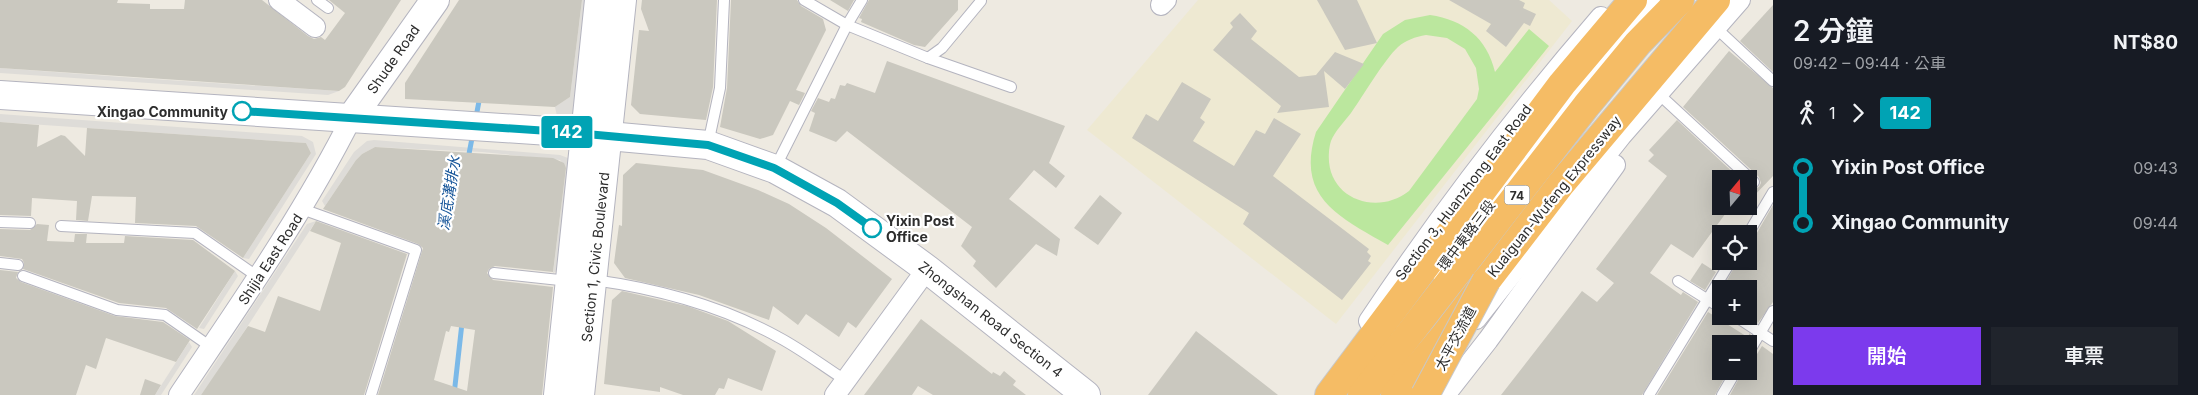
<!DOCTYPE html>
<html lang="zh-TW">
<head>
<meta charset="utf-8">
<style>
  :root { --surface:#171b24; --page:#20242c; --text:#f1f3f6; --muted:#9ea1a6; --accent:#7c3aed }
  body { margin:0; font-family:Inter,"Noto Sans TC",sans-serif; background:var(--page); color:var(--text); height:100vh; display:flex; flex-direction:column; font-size:19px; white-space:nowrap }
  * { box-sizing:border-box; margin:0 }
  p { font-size:16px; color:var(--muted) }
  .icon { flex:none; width:28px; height:28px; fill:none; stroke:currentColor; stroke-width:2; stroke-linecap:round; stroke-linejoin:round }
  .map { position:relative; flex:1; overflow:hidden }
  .side { display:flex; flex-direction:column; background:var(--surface); width:425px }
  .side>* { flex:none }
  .badge { padding:0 10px; border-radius:4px; font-size:18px; line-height:32px }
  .needle { width:32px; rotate:19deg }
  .controls { position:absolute; left:1712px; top:170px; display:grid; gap:10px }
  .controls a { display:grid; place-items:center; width:45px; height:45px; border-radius:0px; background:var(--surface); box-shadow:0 5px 20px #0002; font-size:25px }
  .map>.badge { position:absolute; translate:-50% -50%; box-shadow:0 0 0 2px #fff }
  .legs { display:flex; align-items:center; gap:8px; height:55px; padding:0 20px; font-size:16px }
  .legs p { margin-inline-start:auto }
  .summary { display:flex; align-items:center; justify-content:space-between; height:85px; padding:0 20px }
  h1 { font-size:28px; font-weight:600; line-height:38px }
  .button { display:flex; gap:10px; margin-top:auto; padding:10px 20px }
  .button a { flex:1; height:58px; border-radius:0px; background:var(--accent); color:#fff; font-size:20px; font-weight:600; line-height:58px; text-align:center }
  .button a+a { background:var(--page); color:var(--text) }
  ul { padding:0 20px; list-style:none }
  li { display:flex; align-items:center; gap:18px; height:55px; font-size:19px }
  li i { display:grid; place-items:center; width:8px; height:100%; margin:0 6px; background:currentColor }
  li i::after { content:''; width:12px; height:12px; margin:-6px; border:4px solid; border-radius:50%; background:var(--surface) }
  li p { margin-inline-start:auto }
  li:first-child i { background:linear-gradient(#0000 50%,currentColor 0) }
  li:last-child i { background:linear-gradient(currentColor 50%,#0000 0) }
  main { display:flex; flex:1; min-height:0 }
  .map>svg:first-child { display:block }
</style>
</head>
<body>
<main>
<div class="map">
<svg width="1773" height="395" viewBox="0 0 1773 395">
  <rect width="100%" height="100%" fill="#eeeae1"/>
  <polygon fill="#eee9d2" points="1198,0 1549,0 1572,21 1336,324 1087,130"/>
  <path fill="#bbe79e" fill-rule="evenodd" d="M1430 15C1464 20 1487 38 1495 72L1529 29 1549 46 1388 245C1340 217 1295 198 1316 132L1383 34 1405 20ZM1426 35 1447 38 1465 49 1476 68 1479 89 1477 99 1409 191C1376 217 1325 198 1329 152 1329 149 1330 144 1331 141 1335 131 1345 121 1351 113 1363 96 1384 60 1398 47 1406 40 1415 37 1426 35Z"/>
  <g fill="#dedcd8">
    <polygon points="582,0 588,0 575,116 557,116 555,107 570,97"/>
    <polygon points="0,68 122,77 339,91 328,95 0,73"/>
    <polygon points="0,114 302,136 313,142 316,154 249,259 243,258 311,153 306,143 0,122"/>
    <polygon points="374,140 560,155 568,158 569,162 557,271 553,273 566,168 560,160 482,152 375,147 362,154 356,160 325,206 322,201 354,152 367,141"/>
    <polygon points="316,221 219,370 201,395 194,395 307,224"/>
    <polygon points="235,271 238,276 204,329 199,328"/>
    <polygon points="189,342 192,347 161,395 155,395"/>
  </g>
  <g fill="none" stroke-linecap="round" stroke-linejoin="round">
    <g stroke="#7bb9e8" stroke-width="5">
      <polyline points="476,117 480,96"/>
      <polyline points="468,159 473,133"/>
      <polyline points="454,395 462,323"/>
    </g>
  </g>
  <g fill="#cac8bf" fill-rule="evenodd">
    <polygon points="0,0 118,0 117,3 150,4 150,9 184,9 185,0 262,0 308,36 314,39 321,37 325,40 345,13 329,0 401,0 345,87 339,91 0,68"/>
    <polygon points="459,0 582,0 570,97 555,107 405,99 405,83"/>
    <polygon points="642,0 717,0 713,87 706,120 640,114 631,105 639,30 649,31 641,9"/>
    <polygon points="731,0 797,0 801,6 823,19 826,30 796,90 805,93 799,105 790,101 773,135 760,139 720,127 727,88"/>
    <polygon points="830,0 854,0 848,11"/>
    <polygon points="869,0 958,0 958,10 925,47 914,45 861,22 862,19 859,18"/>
    <polygon points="1317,0 1357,0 1377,43 1345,50"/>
    <polygon points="1449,0 1519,0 1525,3 1523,8 1536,14 1530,26 1524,23 1506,47 1486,31 1491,24"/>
    <polygon points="1773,5 1773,72 1740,41"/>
    <polygon points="1240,13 1257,31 1251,39 1299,77 1316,75 1335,52 1364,64 1345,89 1324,71 1329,107 1277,113 1281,106 1213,50 1233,27 1230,23"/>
    <polygon points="1729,51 1773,88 1773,176 1749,201 1749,187 1753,189 1759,187 1761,183 1759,177 1683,107"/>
    <polygon points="887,61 1065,126 1049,163 1065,176 1056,188 1034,170 1009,199 1060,239 1057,256 1036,244 996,288 973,266 976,261 961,246 972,227 847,131 836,142 809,131 815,113 811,111 818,98 829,102 831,98 835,99 840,85 845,86 847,83 875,93"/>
    <polygon points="1182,82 1211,99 1200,118 1205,122 1193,141 1234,166 1256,130 1265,134 1274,118 1301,134 1273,176 1369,249 1367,252 1371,256 1368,261 1371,263 1342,300 1243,224 1249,213 1132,138 1146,114 1158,121"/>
    <polygon points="1677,120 1740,179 1721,179 1721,206 1731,206 1693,258 1671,244 1650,273 1681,295 1683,292 1698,302 1642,395 1501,395 1582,291 1597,302 1614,283 1596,269 1667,176 1648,161 1654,155 1649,150"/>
    <polygon points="0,122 39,125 37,147 61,135 65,136 85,156 87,128 306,143 311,153 243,258 196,226 135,223 136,197 92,196 88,221 76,220 77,201 32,198 31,216 0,215"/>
    <path d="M375 147 553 158 564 163 566 168 553 272 495 266 489 269 487 273 493 280 553 287 542 395H378L423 248 418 244 323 209 356 160 362 154ZM451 326 475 330 467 391 434 380 446 331 449 332Z"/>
    <polygon points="636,163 703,170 758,190 789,204 826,228 892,279 856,328 848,322 839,337 806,314 798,325 773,306 769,320 699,295 625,278 614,263 619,225 622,226 623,175"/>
    <polygon points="1100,195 1122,213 1098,245 1074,228"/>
    <polygon points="1773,205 1773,302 1758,323 1749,317 1749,289 1722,289 1738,261 1749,261 1749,241 1754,238"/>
    <polygon points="316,221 407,254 364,395 201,395 248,326 265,332 278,296 320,311 341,243 310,231"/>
    <polygon points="37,224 49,225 47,241 74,242 75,234 87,234 86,243 124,243 125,236 193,240 235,271 197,329 166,308 119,303 23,269 24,263 22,259 0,256 0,229 30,230"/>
    <polygon points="1702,263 1716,272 1705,290 1690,281"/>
    <polygon points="0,270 18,272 16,278 21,282 115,316 163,322 190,340 176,362 106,338 96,369 86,365 76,395 0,395"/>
    <polygon points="622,291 687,306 728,321 776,351 762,391 728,378 724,389 719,388 715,395 683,395 660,387 660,392 604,384 612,300"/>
    <polygon points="1708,312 1749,338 1749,333 1751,335 1746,344 1721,344 1721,371 1728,371 1715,395 1657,395"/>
    <polygon points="921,319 992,374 993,372 1000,376 1004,371 1016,381 1013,385 1026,395 933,395 918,386 912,395 864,395"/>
    <polygon points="1196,331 1278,395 1148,395"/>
    <polygon points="1762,346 1773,354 1773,395 1730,395 1743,371 1749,371 1749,367"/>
    <polygon points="145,379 161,385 155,395 140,395"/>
  </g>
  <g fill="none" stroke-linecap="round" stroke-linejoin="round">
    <defs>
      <g id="lane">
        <polyline points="317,0 328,8"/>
        <polyline points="804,0 847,25 928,58 942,48 981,1"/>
        <polyline points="1715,27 1773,81"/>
        <polyline points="928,58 1011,87"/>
        <polyline points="1663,98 1754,182"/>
        <polyline points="708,144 720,88 724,0"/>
        <polyline points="775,168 847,25 862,0"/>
        <polyline points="302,209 416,250 371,395"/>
        <polyline points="0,222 30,223"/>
        <polyline points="61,226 195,233 258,277"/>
        <polyline points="1748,234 1773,192"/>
        <polyline points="0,263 18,265"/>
        <polyline points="494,273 569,281"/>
        <polyline points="23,276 117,310 165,315 211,347"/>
        <path d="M594 280C659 289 720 305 778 337 801 349 823 366 845 380"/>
        <polyline points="1678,281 1721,308"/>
        <polyline points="1735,316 1773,341"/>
        <polyline points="1749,352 1773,311"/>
        <polyline points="1649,395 1731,261"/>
        <polyline points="1722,395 1736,371"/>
      </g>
      <g id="street">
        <polyline points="279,0 315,27"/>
        <polyline points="1161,5 1166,0"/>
        <polyline points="1439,270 1573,95 1634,16 1650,0"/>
        <polyline points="1476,319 1621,136 1740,0"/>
        <path d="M1369 321C1440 215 1518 113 1601 17"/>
        <path d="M179 395C240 304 302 216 352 117"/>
        <polyline points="835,395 927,269"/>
        <polyline points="1445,395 1488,340 1615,165"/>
      </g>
      <g id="secondary">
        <polyline points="0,95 564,132 708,145 775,169 837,203 927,269 1086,395"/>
        <polyline points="352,117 435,0"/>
        <polyline points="558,395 599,0"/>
        <polyline points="580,395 622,0"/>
      </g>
      <g id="highway">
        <polyline points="1329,395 1562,84 1633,0"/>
        <polyline points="1362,395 1586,106 1638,43 1680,0"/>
        <polyline points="1395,395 1445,335 1561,184 1716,0"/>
      </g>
    </defs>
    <use href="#lane" stroke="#b4b4bf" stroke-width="12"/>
    <use href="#street" stroke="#b4b4bf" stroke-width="22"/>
    <use href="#secondary" stroke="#b4b4bf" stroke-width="30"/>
    <use href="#highway" stroke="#c8c8c8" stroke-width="30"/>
    <use href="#lane" stroke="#fff" stroke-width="10"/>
    <use href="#street" stroke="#fff" stroke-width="20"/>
    <use href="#secondary" stroke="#fff" stroke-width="28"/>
    <use href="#highway" stroke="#f5bc65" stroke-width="28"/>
    <defs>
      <polyline id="highway-bridge" points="1425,395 1486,281"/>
    </defs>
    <use href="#highway-bridge" stroke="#c8c8c8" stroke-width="30" stroke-linecap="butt"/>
    <use href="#highway-bridge" stroke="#f5bc65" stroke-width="28"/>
  </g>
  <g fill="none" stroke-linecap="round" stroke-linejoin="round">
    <defs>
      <polyline id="line-1" points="242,111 564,132 708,145 774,168 837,203 872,228"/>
    </defs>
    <use href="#line-1" stroke="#fff" stroke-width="11"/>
    <use href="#line-1" stroke="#00a3b4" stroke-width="8"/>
  </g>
  <g fill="#fff" stroke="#00a3b4" stroke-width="2.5">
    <circle cx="242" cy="111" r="9"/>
    <circle cx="872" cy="228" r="9"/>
  </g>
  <g text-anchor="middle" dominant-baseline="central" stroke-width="4.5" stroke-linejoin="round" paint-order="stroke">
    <rect fill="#fff" stroke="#6c6c6c" stroke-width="1" x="1504.5" y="185.5" width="25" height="19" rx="4"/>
    <g font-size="12" font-weight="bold" fill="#2d2d2d">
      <text x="1517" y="195">74</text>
    </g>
    <g font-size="14" fill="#2d2d2d" stroke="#fff">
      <text transform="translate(393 59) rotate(-55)">Shude Road</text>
      <text transform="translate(1463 192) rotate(-53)">Section 3, Huanzhong East Road</text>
      <text transform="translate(1554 196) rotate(-51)">Kuaiguan-Wufeng Expressway</text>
      <text transform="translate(1466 235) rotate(-53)">環中東路三段</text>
      <text transform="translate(595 257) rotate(-84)">Section 1, Civic Boulevard</text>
      <text transform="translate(270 259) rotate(-57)">Shijia East Road</text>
      <text transform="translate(991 319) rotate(38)">Zhongshan Road Section 4</text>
      <text transform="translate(1455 338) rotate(-62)">太平交流道</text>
    </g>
    <g font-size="14" font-weight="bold" fill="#2d2d2d" stroke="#fff" text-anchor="end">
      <text x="228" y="111">Xingao Community</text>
      <text x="886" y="220" text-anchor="start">Yixin Post<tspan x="886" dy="16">Office</tspan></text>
    </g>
    <g font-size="15" font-style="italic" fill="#165599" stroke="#fff">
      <text transform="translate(449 193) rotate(-81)">溪底溝排水</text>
    </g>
  </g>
</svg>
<div class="controls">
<a><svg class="needle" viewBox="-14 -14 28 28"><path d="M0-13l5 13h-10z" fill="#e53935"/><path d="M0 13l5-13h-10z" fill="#9ea1a6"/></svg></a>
<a><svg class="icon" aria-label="locate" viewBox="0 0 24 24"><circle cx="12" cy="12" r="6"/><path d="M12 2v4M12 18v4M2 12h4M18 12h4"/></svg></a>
<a>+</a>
<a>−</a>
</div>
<b class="badge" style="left:567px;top:132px;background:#00a3b4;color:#fff">142</b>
</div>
<section class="side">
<div class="summary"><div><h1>2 分鐘</h1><p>09:42 – 09:44 · 公車</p></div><b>NT$80</b></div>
<div class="legs"><svg class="icon" aria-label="walk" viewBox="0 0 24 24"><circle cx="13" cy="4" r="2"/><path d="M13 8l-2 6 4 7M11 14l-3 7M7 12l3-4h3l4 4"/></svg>1<svg class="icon" aria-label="forward" viewBox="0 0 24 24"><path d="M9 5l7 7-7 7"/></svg><b class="badge" style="background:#00a3b4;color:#fff">142</b></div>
<ul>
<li><i style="color:#00a3b4"></i><b>Yixin Post Office</b><p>09:43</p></li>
<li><i style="color:#00a3b4"></i><b>Xingao Community</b><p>09:44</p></li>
</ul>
<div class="button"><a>開始</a><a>車票</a></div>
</section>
</main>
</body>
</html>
